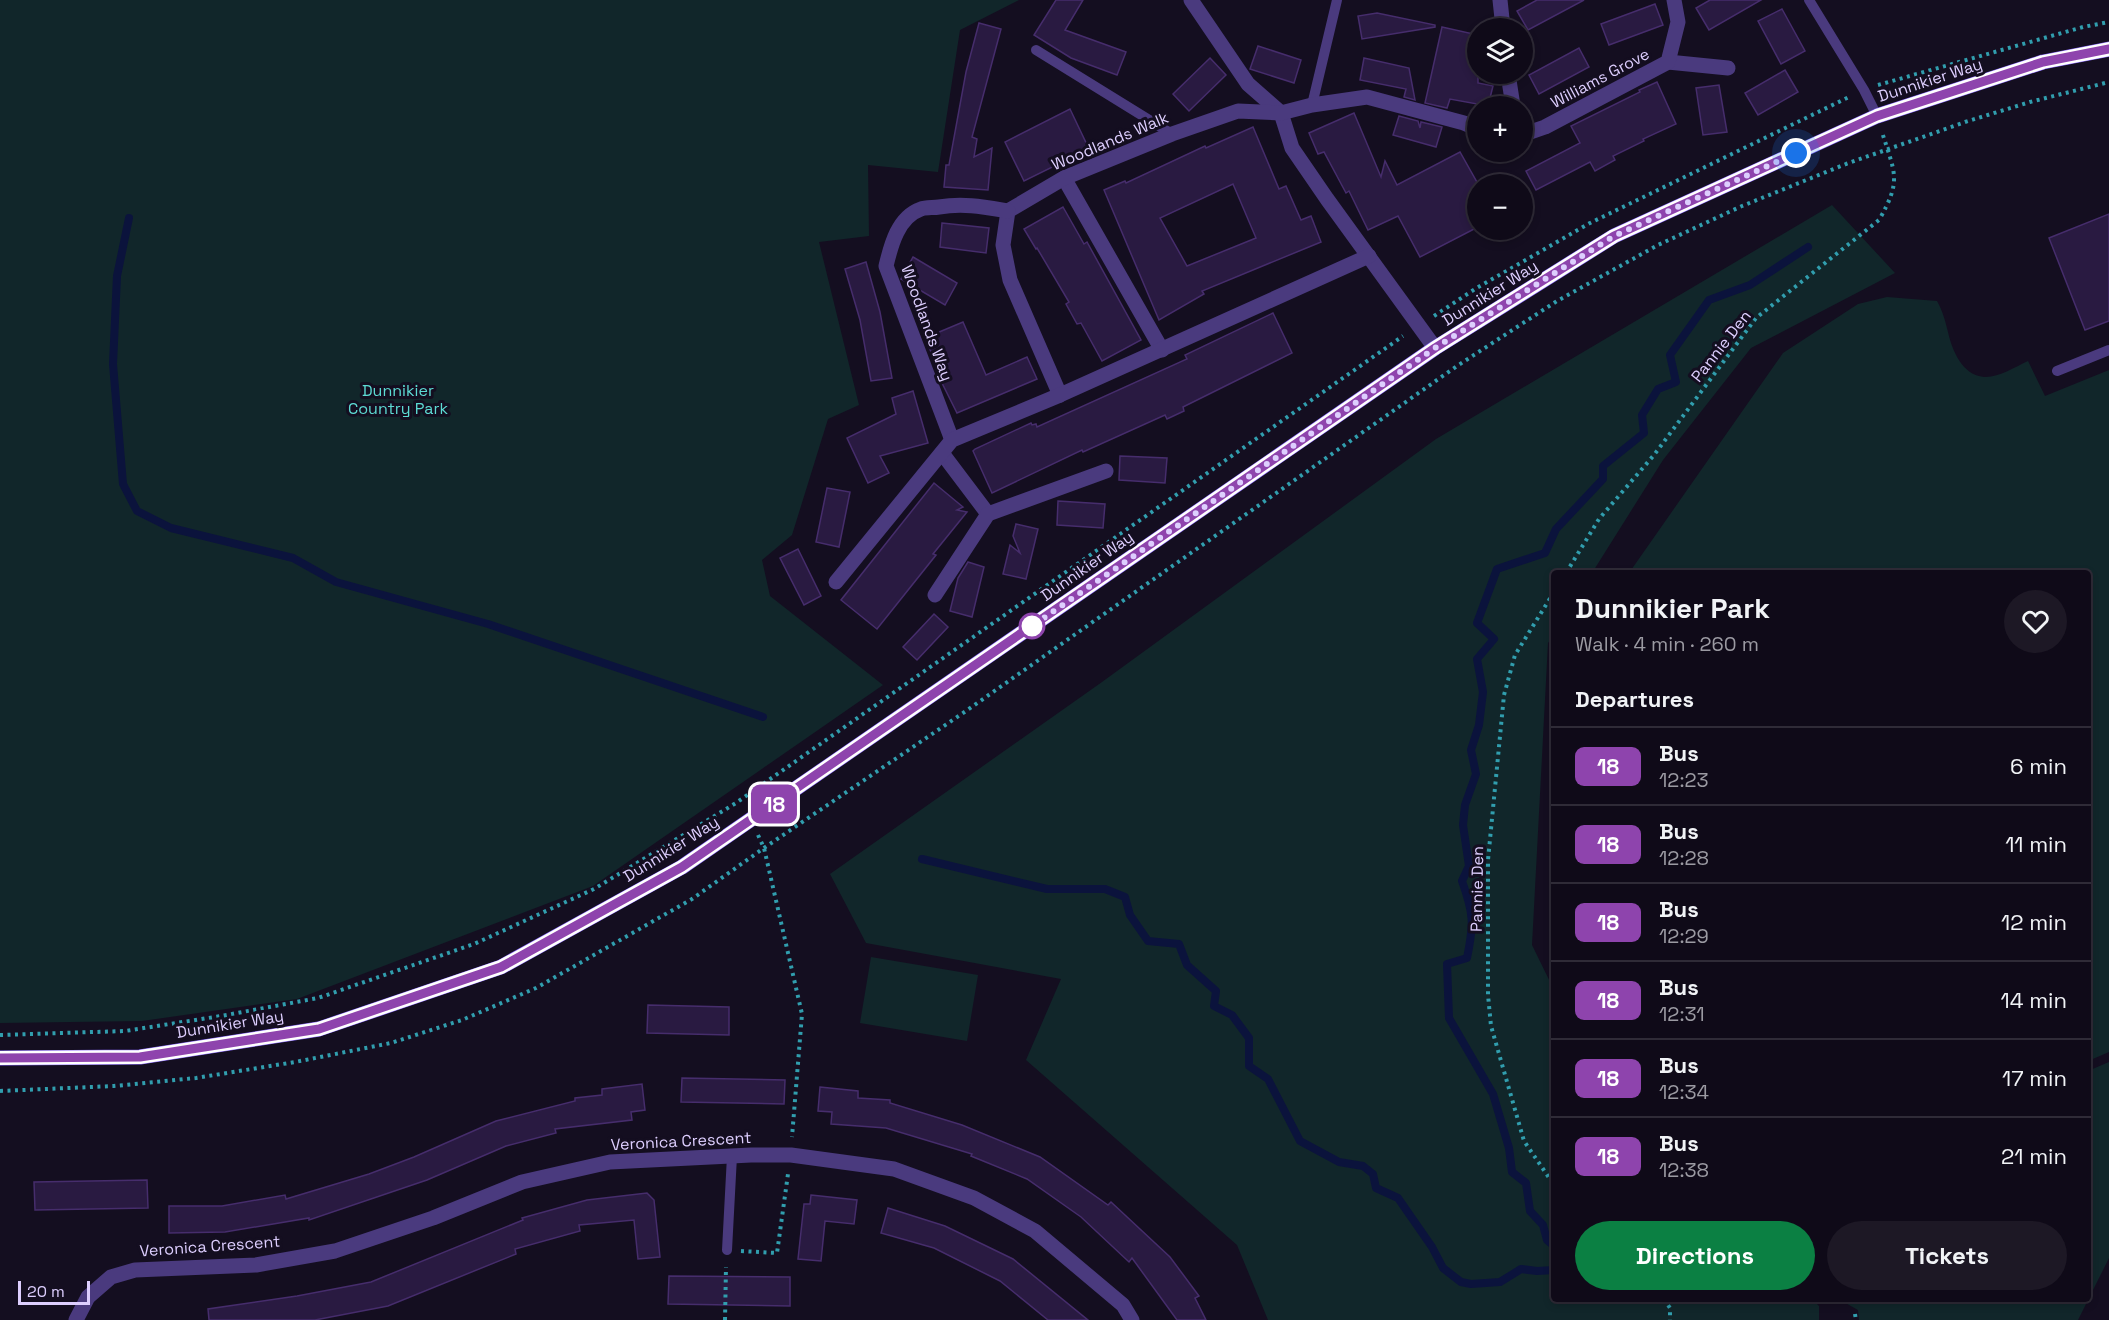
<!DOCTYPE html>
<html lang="en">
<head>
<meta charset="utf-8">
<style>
  :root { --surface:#0f0a18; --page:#1d1825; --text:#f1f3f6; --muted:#9b9aa2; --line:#2f2b37; --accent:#0b8043 }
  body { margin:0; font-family:"Space Grotesk",sans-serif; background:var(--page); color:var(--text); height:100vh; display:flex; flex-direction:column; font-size:22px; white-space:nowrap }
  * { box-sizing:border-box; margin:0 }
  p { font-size:20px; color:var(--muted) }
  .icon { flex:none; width:33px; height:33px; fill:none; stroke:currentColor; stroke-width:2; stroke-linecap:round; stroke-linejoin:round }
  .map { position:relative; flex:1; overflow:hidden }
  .details { position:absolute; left:1551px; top:570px; width:540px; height:732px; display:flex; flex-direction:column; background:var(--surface); border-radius:6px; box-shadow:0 3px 9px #0003,0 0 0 2px var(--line) }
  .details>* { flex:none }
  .badge { padding:0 12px; border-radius:9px; font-size:21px; line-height:39px }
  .buttons { position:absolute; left:1467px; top:18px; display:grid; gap:12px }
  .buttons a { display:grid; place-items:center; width:66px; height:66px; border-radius:50%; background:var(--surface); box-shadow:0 3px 9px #0003,0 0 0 2px var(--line); font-size:30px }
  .scale { position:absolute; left:18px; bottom:15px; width:72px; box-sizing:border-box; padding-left:6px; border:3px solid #ddcefe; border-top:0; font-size:16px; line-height:21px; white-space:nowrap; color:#ddcefe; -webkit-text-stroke:4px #140e20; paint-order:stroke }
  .you { position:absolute; width:30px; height:30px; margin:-15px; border:4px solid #fff; border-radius:50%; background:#1a73e8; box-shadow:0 0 0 9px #1a73e833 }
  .map>.badge { position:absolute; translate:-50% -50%; box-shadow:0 0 0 3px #fff }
  h2 { padding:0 24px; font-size:22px; line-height:54px }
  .round { display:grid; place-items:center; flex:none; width:63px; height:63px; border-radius:32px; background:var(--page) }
  .headline { display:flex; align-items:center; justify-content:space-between; height:102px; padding:0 24px }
  h1 { font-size:28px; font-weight:700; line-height:45px }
  .action { display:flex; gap:12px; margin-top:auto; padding:12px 24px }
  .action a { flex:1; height:69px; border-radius:36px; background:var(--accent); color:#fff; font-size:24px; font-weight:700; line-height:69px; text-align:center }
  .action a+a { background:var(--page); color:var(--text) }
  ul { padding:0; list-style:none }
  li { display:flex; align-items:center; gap:18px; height:78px; padding:0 24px; border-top:2px solid var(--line) }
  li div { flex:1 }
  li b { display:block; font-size:22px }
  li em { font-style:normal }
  li .badge { min-width:66px; font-weight:700; text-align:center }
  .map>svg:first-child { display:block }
</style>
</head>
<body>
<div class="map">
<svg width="2109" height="1320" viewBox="0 0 2109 1320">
  <rect width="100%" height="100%" fill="#140e20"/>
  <g fill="#11262a">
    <polygon points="0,0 1019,0 960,30 938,172 868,165 869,236 819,242 859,405 828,419 792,535 762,560 770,596 883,685 593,886 297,999 142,1021 0,1023"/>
    <polygon points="1832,205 1895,273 1751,348 1663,460 1592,573 1554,573 1554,634 1548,643 1532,945 1554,990 1554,1299 1812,1299 1819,1306 1819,1320 1268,1320 1237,1245 1026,1060 1061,979 866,943 830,874 1102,682 1436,439"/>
    <path d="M1887 297 1937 301C1943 312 1945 320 1948 332 1952 350 1962 375 1984 377 1998 378 2015 367 2028 361L2045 396 2109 370V1052L2088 1061V573H1629L1783 353 1858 304Z"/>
    <polygon points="871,957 978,975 967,1041 860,1023"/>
    <polygon points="2109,1062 2109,1258 2078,1320 1859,1320 1858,1310 1842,1301 1818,1299 2088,1299 2088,1071"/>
  </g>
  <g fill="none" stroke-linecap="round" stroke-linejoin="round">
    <g stroke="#0b133c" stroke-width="8">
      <polyline points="129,218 117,276 113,364 123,484 137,511 171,528 293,558 336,582 488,624 763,717"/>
      <polyline points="922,859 1047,889 1105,889 1125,897 1130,915 1148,941 1179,944 1187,965 1216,991 1214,1006 1232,1015 1249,1038 1249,1066 1268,1079 1300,1141 1339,1162 1363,1166 1373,1174 1376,1188 1398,1198 1432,1247 1443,1268 1461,1282 1471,1284 1500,1282 1521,1269 1537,1271 1554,1270"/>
      <path d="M1554 1246 1547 1240 1543 1225 1530 1211 1526 1183 1512 1172 1509 1148 1493 1094 1449 1018 1447 964 1467 958C1474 924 1474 914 1462 881L1469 866 1463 825 1465 805 1476 774 1471 750 1479 725 1483 692 1477 659 1494 639 1477 623 1497 569 1545 553 1556 529 1603 479V466L1644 433 1642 415 1658 389 1676 382 1670 355 1709 300 1750 285 1808 247"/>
    </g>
  </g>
  <g fill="#291a41" stroke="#462d6c" stroke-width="1.5" fill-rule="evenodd">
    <polygon points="1056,0 1083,0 1065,30 1126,52 1117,75 1071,58 1034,35"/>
    <polygon points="1537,0 1584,0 1528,30 1517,11"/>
    <polygon points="1710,0 1761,0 1709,30 1696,8"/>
    <polygon points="1655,4 1663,25 1609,45 1601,24"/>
    <polygon points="1782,9 1805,51 1781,64 1758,21"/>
    <polygon points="1377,13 1435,25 1435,27 1362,39 1358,16"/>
    <polygon points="979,23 1001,29 972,137 977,139 974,157 992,148 988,190 944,187 946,165 949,165 966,72"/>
    <polygon points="1442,27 1478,35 1478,83 1493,86 1488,106 1450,99 1447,108 1425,103"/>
    <polygon points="1258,46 1301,60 1294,83 1250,69"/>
    <polygon points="1579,48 1589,67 1539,94 1529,75"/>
    <polygon points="1210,58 1226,75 1189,111 1173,94"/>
    <polygon points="1364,58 1409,68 1415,100 1404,97 1406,89 1360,80"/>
    <polygon points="1785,70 1798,92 1758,115 1745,93"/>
    <polygon points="1657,82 1676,124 1643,139 1644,141 1613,156 1615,160 1595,171 1590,162 1536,190 1526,171 1580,143 1571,126 1640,92 1639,90"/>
    <polygon points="1719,85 1727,132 1703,135 1696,88"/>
    <polygon points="1070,109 1089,149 1024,181 1005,142"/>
    <polygon points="1354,113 1381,177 1385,161 1397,185 1460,152 1478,184 1478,227 1420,257 1398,216 1368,230 1349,191 1346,193 1324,152 1318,154 1309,133"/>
    <polygon points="1399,116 1418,121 1420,128 1421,122 1442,127 1436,147 1393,135"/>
    <path d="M1253 127 1279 189 1286 186 1301 220 1311 216 1321 242 1202 291 1204 294 1159 320 1104 190 1125 181 1126 183 1205 146 1206 148ZM1233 184 1256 238 1187 266 1160 218Z"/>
    <polygon points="1063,207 1084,244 1087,242 1141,340 1102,361 1081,323 1077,324 1066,304 1069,302 1037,248 1036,249 1024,229"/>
    <polygon points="2109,214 2109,321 2085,330 2049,238"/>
    <polygon points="942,223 989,228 986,253 940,247"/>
    <polygon points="913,257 957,283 945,305 901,279"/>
    <polygon points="866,262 880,312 892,378 871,381 860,320 845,269"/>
    <polygon points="1273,313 1292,353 1183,407 1184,411 1167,419 1165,415 1083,452 1082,450 992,493 973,451 975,449 1031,423 1032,425 1036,424 1037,427 1187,359 1185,355"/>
    <polygon points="963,322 986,375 1027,357 1037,379 957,413 942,383 944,382 925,338"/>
    <polygon points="913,391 928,443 880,456 889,473 868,483 847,438 896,414 892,398"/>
    <polygon points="1120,456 1167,458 1165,483 1119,480"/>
    <polygon points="934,483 963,507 957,510 967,512 933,554 936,555 877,629 841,600"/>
    <polygon points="827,488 850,492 839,547 816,542"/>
    <polygon points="1058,501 1105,504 1103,528 1057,525"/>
    <polygon points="1016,524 1038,529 1026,579 1003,574 1010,545 1020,553 1013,536"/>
    <polygon points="798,549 821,596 804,605 780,558"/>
    <polygon points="968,562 984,567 972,617 950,611 958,578"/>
    <polygon points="934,614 948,627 917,660 903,647"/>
    <polygon points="648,1005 729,1007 729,1035 647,1033"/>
    <polygon points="682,1078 785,1080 784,1104 681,1102"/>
    <polygon points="642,1084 645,1110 631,1112 632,1120 555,1129 556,1133 506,1146 427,1180 309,1220 309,1218 225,1232 169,1233 169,1206 222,1206 285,1195 286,1199 369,1174 414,1157 496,1121 575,1101 575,1098 602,1095 602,1089"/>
    <polygon points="820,1087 858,1091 858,1098 890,1100 890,1103 962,1125 1040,1157 1108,1205 1111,1202 1170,1257 1199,1296 1195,1298 1206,1320 1177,1320 1132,1258 1129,1262 1081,1217 1027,1179 971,1156 972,1154 886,1128 831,1124 832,1112 818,1111"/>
    <polygon points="147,1180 148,1208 35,1210 34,1182"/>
    <polygon points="647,1193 654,1200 660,1257 638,1259 634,1220 579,1225 580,1231 515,1249 516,1254 388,1306 315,1320 209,1320 208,1309 297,1296 371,1282 523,1220 522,1218 587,1200"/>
    <polygon points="811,1195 857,1200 854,1224 825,1221 821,1261 798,1259 804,1204 810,1204"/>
    <polygon points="888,1208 945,1226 1013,1259 1088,1320 1048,1320 1000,1281 934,1248 881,1233"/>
    <polygon points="669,1276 790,1277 790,1306 668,1304"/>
  </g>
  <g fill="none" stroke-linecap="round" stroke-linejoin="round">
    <g stroke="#319eae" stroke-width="4" stroke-dasharray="3 4.5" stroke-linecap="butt">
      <polyline points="1878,85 2083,27 2109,22"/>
      <polyline points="1434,316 1475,289 1590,223 1849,97"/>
      <path d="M1566 573 1599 519 1654 455 1756 318 1879 220C1902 180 1895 174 1882 132"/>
      <polyline points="1554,592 1515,655 1504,695 1488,860 1488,995 1491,1026 1524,1141 1554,1185"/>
      <polyline points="758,835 764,848 802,1014 792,1137"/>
      <polyline points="0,1035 125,1031 221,1016 318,998 474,944 594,889 736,803 1403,336"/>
      <polyline points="0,1091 114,1086 196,1078 295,1062 391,1043 462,1020 536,988 692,899 764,848 966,711 1457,366 1557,301 1658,245 1742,206 1846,164 1965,122 2030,102 2109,82"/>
      <polyline points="741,1251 777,1253 788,1174"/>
      <polyline points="1664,1299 1670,1308 1670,1320"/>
      <polyline points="1855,1314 1856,1320"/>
      <polyline points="725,1320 726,1267"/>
    </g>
    <g stroke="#4a3a7e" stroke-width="10">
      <polyline points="1809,0 1864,90 1877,116"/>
      <polyline points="1036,50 1172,134"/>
      <polyline points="1312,105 1337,0"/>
      <polyline points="2057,371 2109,350"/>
      <polyline points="727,1250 732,1156"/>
    </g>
    <g stroke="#4a3a7e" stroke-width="15">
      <polyline points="1191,0 1248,84 1281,113 1292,148 1327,199 1435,348"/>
      <polyline points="1500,0 1503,28"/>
      <polyline points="1668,62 1728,68"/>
      <polyline points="1508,74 1513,106"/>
      <polyline points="1522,135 1545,127 1668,62 1678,22 1674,0"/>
      <polyline points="1064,178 1162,350"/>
      <polyline points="1060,395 1010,280 1003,245 1008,211 1064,178 1172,134 1238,111 1281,113 1312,105 1367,97 1464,123 1478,129"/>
      <path d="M952 440 886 266C891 245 898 217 921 209 926 207 933 208 939 207 964 203 984 207 1008 211"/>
      <polyline points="942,453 988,514"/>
      <polyline points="836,582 952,440 1060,395 1369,256"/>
      <polyline points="935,595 988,514 1106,471"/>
      <polyline points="76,1320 88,1297 111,1277 135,1270 256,1265 335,1251 433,1218 522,1182 610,1162 751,1155 791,1155 894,1169 974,1198 1035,1231 1123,1305 1132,1320"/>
    </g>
    <polyline stroke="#8868fa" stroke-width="15" points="0,1058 140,1057 319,1029 501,967 682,867 1435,348 1614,236 1877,116 2043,62 2109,49"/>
  </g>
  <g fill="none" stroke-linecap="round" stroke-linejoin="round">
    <defs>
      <polyline id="line" points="0,1058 140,1057 319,1029 501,967 682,867 1435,348 1614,236 1877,116 2043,62 2109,49"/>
    </defs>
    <use href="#line" stroke="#fff" stroke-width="14"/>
    <use href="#line" stroke="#8e44ad" stroke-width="9"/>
    <polyline stroke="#ddcefe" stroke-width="6" stroke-dasharray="0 10.8" points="1032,626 1025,631 1435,348 1614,236 1796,153"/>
  </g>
  <circle fill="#fff" stroke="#8e44ad" stroke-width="3" cx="1032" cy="626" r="12"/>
  <g text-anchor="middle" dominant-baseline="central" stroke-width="6" stroke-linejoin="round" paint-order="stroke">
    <g font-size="16" fill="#ddcefe" stroke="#140e20">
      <text transform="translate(1600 78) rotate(-28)">Williams Grove</text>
      <text transform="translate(1930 80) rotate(-18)">Dunnikier Way</text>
      <text transform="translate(1110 141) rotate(-23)">Woodlands Walk</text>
      <text transform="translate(1490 293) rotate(-32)">Dunnikier Way</text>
      <text transform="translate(927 323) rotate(70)">Woodlands Way</text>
      <text transform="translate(1721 346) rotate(-52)">Pannie Den</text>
      <text transform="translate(1087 566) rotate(-35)">Dunnikier Way</text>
      <text transform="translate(671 849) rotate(-32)">Dunnikier Way</text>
      <text transform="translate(1477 889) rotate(-89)">Pannie Den</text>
      <text transform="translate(230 1024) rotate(-9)">Dunnikier Way</text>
      <text transform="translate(681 1141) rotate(-3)">Veronica Crescent</text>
      <text transform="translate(210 1246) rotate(-4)">Veronica Crescent</text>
    </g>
    <g font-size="16" fill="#5ddbd4" stroke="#140e20">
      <text x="398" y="390">Dunnikier<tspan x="398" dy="18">Country Park</tspan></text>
    </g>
  </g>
</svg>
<div class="buttons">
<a><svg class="icon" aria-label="layers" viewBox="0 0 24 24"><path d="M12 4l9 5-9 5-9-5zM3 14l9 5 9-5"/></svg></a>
<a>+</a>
<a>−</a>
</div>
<div class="scale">20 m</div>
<div class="you" style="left:1796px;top:153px"></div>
<b class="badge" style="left:774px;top:804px;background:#8e44ad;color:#fff">18</b>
<section class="details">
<div class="headline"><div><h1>Dunnikier Park</h1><p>Walk · 4 min · 260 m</p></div><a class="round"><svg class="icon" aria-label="heart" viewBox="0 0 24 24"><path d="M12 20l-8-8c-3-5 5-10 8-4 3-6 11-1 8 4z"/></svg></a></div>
<h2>Departures</h2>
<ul>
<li><span class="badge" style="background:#8e44ad;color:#fff">18</span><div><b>Bus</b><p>12:23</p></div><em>6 min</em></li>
<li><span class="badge" style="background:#8e44ad;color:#fff">18</span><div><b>Bus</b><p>12:28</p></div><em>11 min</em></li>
<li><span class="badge" style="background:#8e44ad;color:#fff">18</span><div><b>Bus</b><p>12:29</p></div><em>12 min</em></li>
<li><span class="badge" style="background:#8e44ad;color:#fff">18</span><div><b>Bus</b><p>12:31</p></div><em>14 min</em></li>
<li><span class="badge" style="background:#8e44ad;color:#fff">18</span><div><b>Bus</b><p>12:34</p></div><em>17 min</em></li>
<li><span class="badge" style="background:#8e44ad;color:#fff">18</span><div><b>Bus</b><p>12:38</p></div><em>21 min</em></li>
</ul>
<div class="action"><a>Directions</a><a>Tickets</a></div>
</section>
</div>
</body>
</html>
